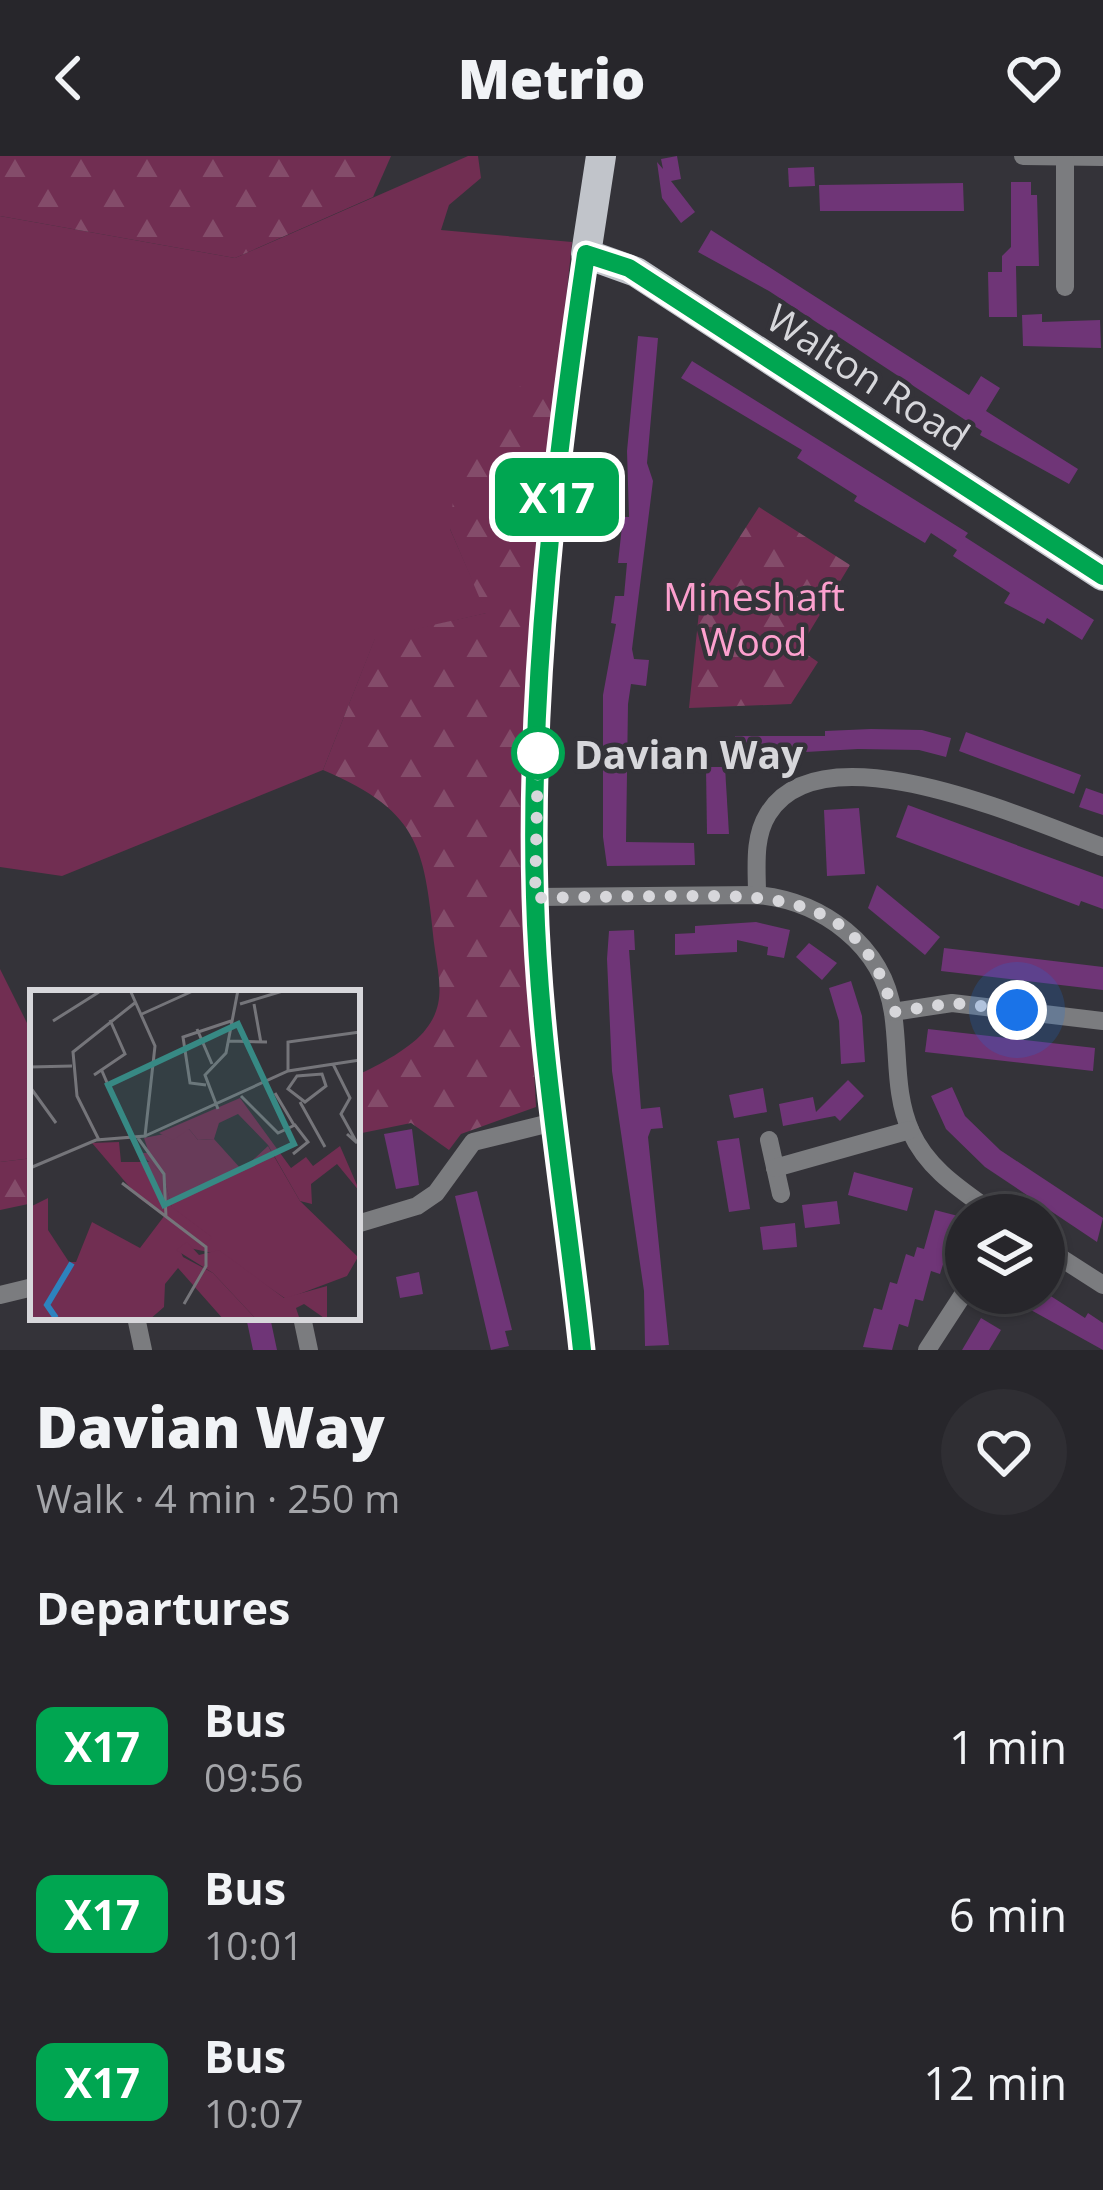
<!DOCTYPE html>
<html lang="en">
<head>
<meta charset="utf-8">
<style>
  :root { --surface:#27262b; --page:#2f2e33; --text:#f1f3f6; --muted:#a4a5a9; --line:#434347 }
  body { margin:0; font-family:"Open Sans",sans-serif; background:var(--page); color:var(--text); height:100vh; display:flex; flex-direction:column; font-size:45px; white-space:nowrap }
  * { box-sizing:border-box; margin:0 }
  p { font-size:39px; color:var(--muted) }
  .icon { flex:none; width:66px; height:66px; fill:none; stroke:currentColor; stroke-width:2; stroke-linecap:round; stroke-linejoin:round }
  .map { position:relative; height:1194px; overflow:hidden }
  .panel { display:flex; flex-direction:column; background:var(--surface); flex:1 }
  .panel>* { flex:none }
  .badge { padding:0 24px; border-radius:18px; font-size:42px; line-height:78px }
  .buttons { position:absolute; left:945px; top:1038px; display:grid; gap:24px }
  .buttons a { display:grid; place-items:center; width:120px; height:120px; border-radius:50%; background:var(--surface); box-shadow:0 3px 9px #0004,0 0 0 3px var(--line); font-size:60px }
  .you { position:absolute; width:60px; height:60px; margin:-30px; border:9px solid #fff; border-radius:50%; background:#1a73e8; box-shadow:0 0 0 18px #1a73e833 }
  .map>.badge { position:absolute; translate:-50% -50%; box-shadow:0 0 0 6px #fff }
  h2 { padding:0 36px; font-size:45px; line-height:108px }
  .round { display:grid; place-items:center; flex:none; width:126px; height:126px; border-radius:63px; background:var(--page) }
  .head { display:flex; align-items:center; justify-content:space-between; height:204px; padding:0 36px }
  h1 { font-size:57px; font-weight:800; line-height:90px }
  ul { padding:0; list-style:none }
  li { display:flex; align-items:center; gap:36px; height:168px; padding:0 36px }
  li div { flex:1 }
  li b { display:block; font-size:45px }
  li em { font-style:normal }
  li .badge { min-width:132px; font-weight:700; text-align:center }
  header { display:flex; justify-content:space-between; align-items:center; height:156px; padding:0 36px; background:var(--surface); font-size:54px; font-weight:800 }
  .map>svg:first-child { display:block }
</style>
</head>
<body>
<header><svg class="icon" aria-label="back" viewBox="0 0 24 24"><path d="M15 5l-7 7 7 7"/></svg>Metrio<svg class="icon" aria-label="heart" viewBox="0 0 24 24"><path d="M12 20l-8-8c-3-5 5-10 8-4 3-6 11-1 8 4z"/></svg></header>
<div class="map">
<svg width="1103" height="1194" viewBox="0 0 1103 1194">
  <defs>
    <pattern id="forest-firs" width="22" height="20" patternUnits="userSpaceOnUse" patternTransform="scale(3)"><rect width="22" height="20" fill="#712e52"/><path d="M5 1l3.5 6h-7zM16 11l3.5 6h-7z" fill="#844c6a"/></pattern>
  </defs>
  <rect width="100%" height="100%" fill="#343339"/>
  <g fill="#712e52">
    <polygon points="468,0 478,0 481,22 449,49 441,74 572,86 559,214 450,373 487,457 375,483 323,614 62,720 0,711 0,60 235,102"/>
    <polygon points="0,813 33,879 33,1002 0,1006"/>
  </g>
  <g fill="url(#forest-firs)">
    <polygon points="0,0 391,0 373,41 235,102 0,60"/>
    <path d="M559 214 527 539 521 672 536 951 461 978 449 994 411 967 357 978V919C378 910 413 891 426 873 446 848 439 823 435 794 424 695 424 657 323 614L375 482 486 457 450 373 458 298 525 225Z"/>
    <polygon points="759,351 850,409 799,493 818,506 791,548 689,552 702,427 710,427"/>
    <polygon points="33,1002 33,1047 0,1054 0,1006"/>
  </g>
  <g fill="#6f3577">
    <polygon points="677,0 681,23 671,25 695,56 681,67 662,42 657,6 663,13 661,3"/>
    <polygon points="814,11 815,30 789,31 788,12"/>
    <polygon points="1011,26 1031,26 1031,39 1037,39 1039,110 1016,110 1017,161 989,161 988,116 1002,116 1002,100 1011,91"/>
    <polygon points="963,27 964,55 820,55 819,29"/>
    <polygon points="711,74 969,239 981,220 1000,232 986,255 1078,313 1069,328 980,279 982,275 769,135 698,96"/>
    <polygon points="1042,158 1042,166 1100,164 1101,192 1023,190 1022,159"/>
    <polygon points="638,180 658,182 647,307 653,325 632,493 634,503 649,504 646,530 631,528 628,548 626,686 694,687 695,709 607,710 603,681 603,539 616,468 611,467 615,440 624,440 627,407 618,407 623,361 629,361 627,295"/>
    <polygon points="692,205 968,377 965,381 1094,464 1082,484 1047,462 1044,468 1004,447 1010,437 953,400 957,394 931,377 925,387 854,345 857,340 797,302 802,294 681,222"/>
    <polygon points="871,573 922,574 951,582 946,601 919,594 858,593 734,600 735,580 825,580 825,575"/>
    <polygon points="966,576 1081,619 1074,638 959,595"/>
    <polygon points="706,611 725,611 729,678 707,678"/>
    <polygon points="1086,632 1103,638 1103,659 1079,651"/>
    <polygon points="908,649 1103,721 1103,753 1081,745 1079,750 896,681"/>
    <polygon points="859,652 865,718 827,720 824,654"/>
    <polygon points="877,729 940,781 925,799 868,752"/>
    <polygon points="756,766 790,774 784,802 767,799 768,791 737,784 737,796 675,799 675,778 695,777 695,770"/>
    <polygon points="634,774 635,794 629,794 641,953 660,951 663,972 651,973 648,981 669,1189 645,1190 644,1135 612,915 607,803 609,775"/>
    <polygon points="809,787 837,807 822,824 796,801"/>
    <polygon points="944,792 1103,811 1103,834 941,815"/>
    <polygon points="851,825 862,860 865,906 841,908 839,865 829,832"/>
    <polygon points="928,873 1095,892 1093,915 925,896"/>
    <polygon points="848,924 864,940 840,965 835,960 783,970 779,948 813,941 816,956"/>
    <polygon points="952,931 965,960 1000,994 1103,1062 1097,1086 985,1011 946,973 931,940"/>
    <polygon points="763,932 767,956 734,962 729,939"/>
    <polygon points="412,973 419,1029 396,1033 384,978"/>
    <polygon points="739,982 750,1053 729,1056 717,985"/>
    <polygon points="854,1016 913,1032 907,1055 848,1039"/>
    <polygon points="477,1035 512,1174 505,1175 509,1190 491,1194 455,1040"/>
    <polygon points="837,1045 840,1068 805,1072 802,1049"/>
    <polygon points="935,1054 958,1060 940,1118 931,1115 923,1145 915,1143 908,1171 899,1168 892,1194 863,1191 874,1152 882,1154 890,1126 897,1128 906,1098 914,1101 917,1091 924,1093"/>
    <polygon points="795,1067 797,1091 763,1094 760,1071"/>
    <polygon points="419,1116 423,1138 400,1142 396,1121"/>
    <polygon points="1000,1137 1046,1137 1085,1162 1088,1157 1103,1167 1103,1194"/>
    <polygon points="246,1161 270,1161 277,1194 253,1194"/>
    <polygon points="981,1162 1001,1174 989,1194 962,1194"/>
  </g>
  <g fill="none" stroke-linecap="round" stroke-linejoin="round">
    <g stroke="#7b7c7f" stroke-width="18">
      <polyline points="1023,0 1103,1"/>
      <polyline points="1065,2 1065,131"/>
      <path d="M757 739C757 712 753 682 768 658 822 569 1030 665 1103 691"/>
      <path d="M535 741 757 739C822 745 883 789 893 857 899 897 894 938 911 976 928 1014 963 1035 996 1059"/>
      <polyline points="893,856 952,847 1103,865"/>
      <polyline points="769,984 781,1038"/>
      <polyline points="775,1012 910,974"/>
      <polyline points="357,1068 417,1050 436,1037 473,986 554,966"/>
      <polyline points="1044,1091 1103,1129"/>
      <polyline points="0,1139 33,1131"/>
      <polyline points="136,1161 143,1194"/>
      <polyline points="302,1161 309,1194"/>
      <polyline points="927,1194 966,1134"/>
    </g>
    <path stroke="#a3a5aa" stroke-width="24" d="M582 1194C567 1044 539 893 535 741 529 528 555 309 586 98"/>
    <polyline stroke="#c1c4ca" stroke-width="30" points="601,0 586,98 636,116 1103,420"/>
  </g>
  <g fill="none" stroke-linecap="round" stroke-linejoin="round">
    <defs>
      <path id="line" d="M582 1194C566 1044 539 893 535 741 529 528 555 309 586 98L629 112 1103 420"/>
    </defs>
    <use href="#line" stroke="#fff" stroke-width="27"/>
    <use href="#line" stroke="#00a651" stroke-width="18"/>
    <path stroke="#d7d7db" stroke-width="12" stroke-dasharray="0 21.6" d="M538 597 535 742C584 741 633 740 683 740 781 739 864 742 893 856L952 847 1017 854"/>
  </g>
  <circle fill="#fff" stroke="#00a651" stroke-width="6" cx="538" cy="597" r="24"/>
  <g text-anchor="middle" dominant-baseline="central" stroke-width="9" stroke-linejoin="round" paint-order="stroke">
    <g font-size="39" fill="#d7d7db" stroke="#343339">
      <text transform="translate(869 220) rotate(33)">Walton Road</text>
    </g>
    <g font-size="39" fill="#fca0ce" stroke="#343339">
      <text x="754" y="439">Mineshaft<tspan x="754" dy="45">Wood</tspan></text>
    </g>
    <g font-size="39" font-weight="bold" fill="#d7d7db" stroke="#343339" text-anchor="start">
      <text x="574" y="597">Davian Way</text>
    </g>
  </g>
  <g transform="translate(30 834)">
    <rect width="330" height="330" fill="#343339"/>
    <path d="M159 139 168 150 184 149 212 180 238 156 270 211 328 267 317 286 256 309 192 265 159 258 150 260 153 267 183 283 227 330H194L148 278 135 294 134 317 119 330H0V217L18 208V240L39 272H46L62 232 110 258 135 225 181 247 142 218 133 184 109 163H119L114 148Z" fill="#712e52"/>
    <path d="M210 108 261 178 276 167 283 176 310 156 330 202 307 174 281 194 282 214 270 211 238 155 208 124 189 133 184 149 168 150 159 139 143 150 129 143ZM89 152 91 172H120L133 184 142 217 182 247 175 255 109 208 62 153ZM157 252 169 265 189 260 254 308 297 296V330L274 314 266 318 270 330H227L183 283 146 260Z" fill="#712e52"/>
    <path fill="none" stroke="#2d82be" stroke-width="6" d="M26 328 17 315 42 273"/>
    <path fill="none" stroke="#75757a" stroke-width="3" d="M210 14 256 0M224 14 231 53M112 24 165 0M23 31 69 2M167 39 182 74M199 51 237 52M303 74 320 108 311 124 327 153 317 144M0 77 42 76M72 81 90 123M258 81V52L330 42M292 84 296 96 275 112 258 99 267 86ZM64 85 95 64 80 30M176 95 160 93 153 47 201 31M0 97 26 133M245 103 264 135M211 106 248 143 265 135 278 152 263 164M270 112 295 157M188 119 175 85 196 63 208 0M115 146 258 81 330 70M108 148 134 184 136 227M69 150 47 106 43 62 106 12M0 178 66 150 115 146 125 56 100 0M92 193 176 257V276L154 314"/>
    <path fill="#378984" fill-opacity="0.15" stroke="#378984" stroke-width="6" d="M208 34 264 154 134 215 78 95Z"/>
    <rect width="330" height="330" fill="none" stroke="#d7d7db" stroke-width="6"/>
  </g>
</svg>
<div class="buttons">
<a><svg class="icon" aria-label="layers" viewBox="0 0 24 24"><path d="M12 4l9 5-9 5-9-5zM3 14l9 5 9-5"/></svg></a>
</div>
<div class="you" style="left:1017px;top:854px"></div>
<b class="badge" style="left:557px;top:341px;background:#00a651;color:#fff">X17</b>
</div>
<section class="panel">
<div class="head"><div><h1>Davian Way</h1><p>Walk · 4 min · 250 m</p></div><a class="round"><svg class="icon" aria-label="heart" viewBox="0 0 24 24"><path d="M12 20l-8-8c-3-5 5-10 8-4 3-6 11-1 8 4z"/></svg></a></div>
<h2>Departures</h2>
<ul>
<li><span class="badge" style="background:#00a651;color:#fff">X17</span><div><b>Bus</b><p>09:56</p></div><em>1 min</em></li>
<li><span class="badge" style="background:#00a651;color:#fff">X17</span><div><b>Bus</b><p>10:01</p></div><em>6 min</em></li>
<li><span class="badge" style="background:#00a651;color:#fff">X17</span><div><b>Bus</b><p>10:07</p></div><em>12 min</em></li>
</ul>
</section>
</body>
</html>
